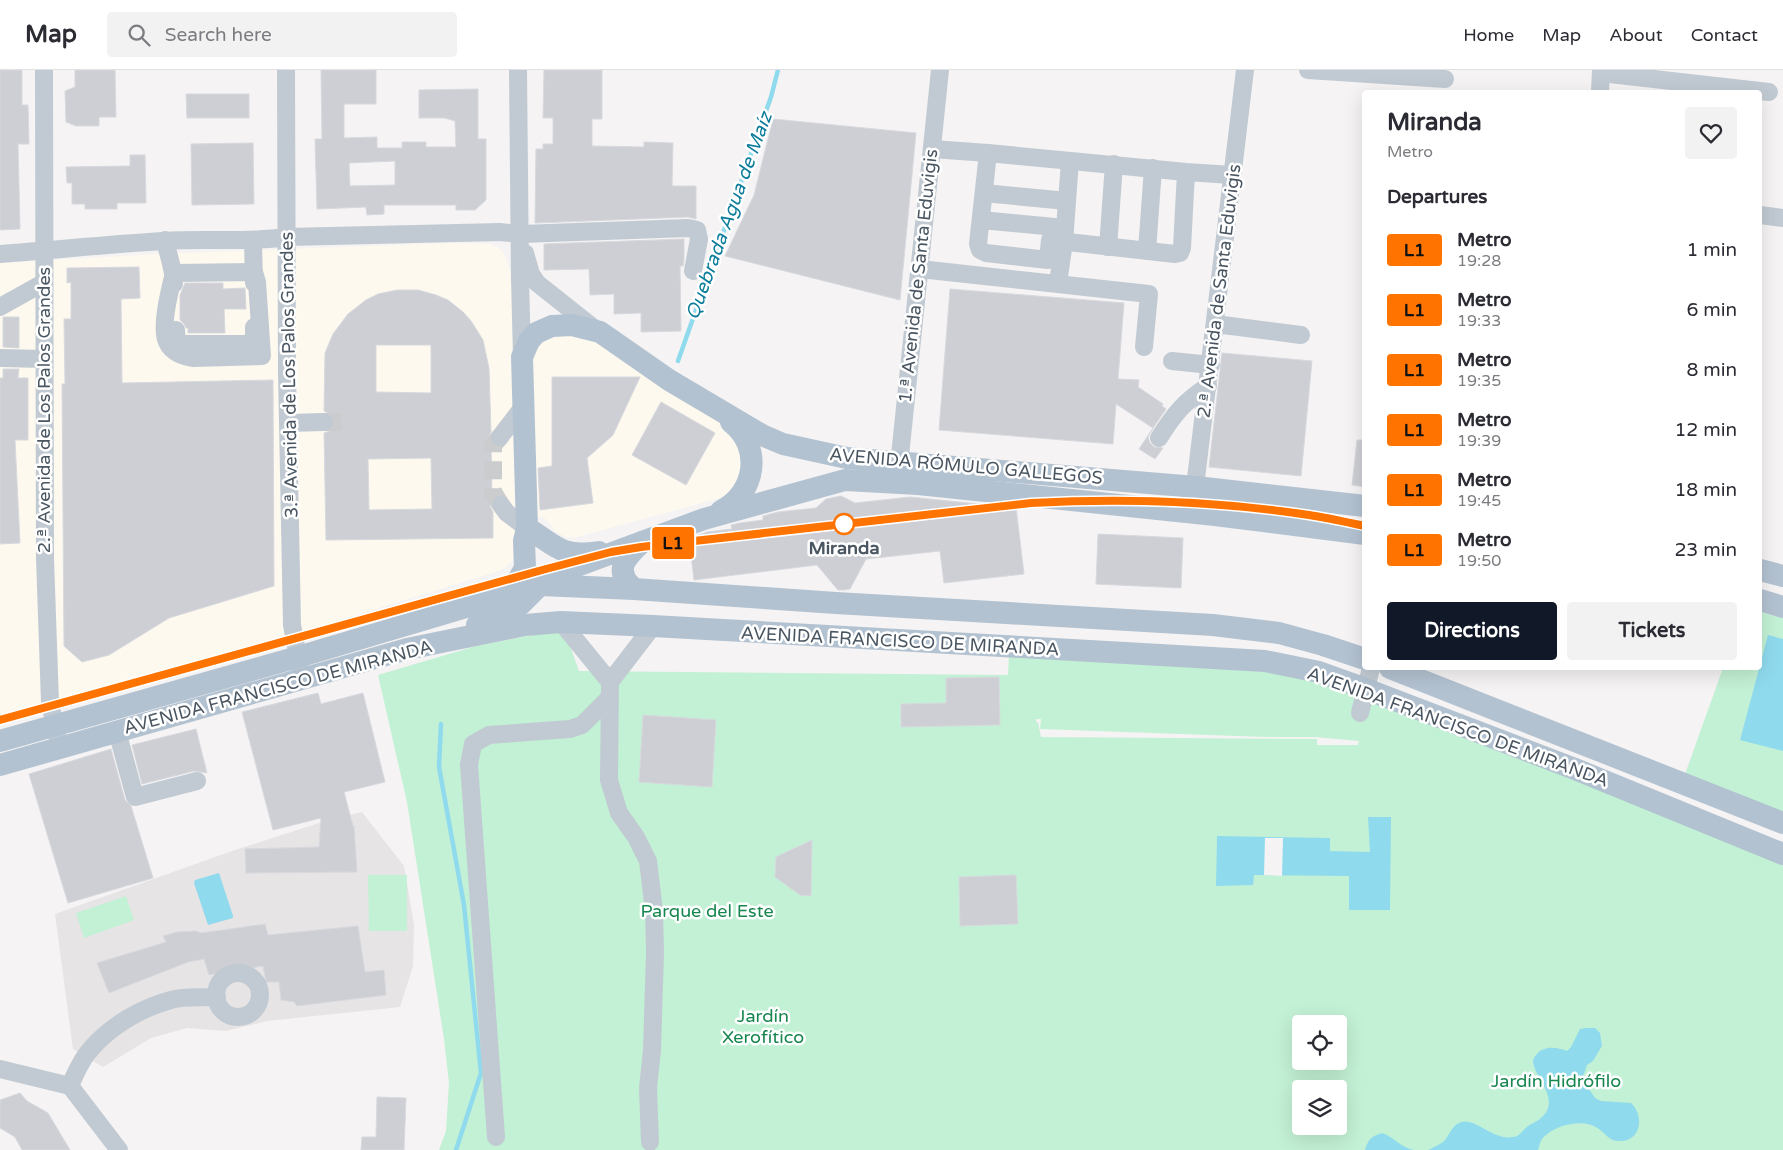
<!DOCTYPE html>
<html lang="en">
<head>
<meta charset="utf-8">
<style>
  :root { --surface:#fff; --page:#f2f2f3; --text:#2b2b33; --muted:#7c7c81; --line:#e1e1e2; --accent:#111827 }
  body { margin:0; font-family:"Varela Round",sans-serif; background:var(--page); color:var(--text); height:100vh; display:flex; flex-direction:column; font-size:19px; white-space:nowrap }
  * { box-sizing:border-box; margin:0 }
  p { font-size:16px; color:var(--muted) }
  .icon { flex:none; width:28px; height:28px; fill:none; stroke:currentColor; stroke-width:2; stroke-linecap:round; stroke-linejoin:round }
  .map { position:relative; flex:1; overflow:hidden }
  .details { position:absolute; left:1362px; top:20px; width:400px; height:580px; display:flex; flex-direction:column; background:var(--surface); border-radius:5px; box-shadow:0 5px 20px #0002 }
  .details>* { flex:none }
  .badge { padding:0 10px; border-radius:4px; font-size:18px; line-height:32px }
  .controls { position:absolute; left:1292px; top:945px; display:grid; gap:10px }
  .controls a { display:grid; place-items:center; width:55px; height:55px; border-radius:5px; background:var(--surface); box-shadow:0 5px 20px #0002; font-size:25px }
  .map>.badge { position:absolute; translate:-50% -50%; box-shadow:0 0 0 2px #fff }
  h2 { padding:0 25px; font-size:19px; line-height:45px }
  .round { display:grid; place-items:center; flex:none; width:52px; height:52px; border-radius:5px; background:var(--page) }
  .headline { display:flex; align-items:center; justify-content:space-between; height:85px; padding:0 25px }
  h1 { font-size:24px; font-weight:700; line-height:38px }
  .primary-button { display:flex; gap:10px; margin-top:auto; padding:10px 25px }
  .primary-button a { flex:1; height:58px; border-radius:5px; background:var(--accent); color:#fff; font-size:20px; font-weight:700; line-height:58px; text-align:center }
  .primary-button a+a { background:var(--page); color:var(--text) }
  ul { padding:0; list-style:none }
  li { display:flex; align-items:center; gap:15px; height:60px; padding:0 25px }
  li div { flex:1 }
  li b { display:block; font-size:19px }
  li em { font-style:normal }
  li .badge { min-width:55px; font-weight:700; text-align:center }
  header { display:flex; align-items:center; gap:30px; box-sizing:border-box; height:70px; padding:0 25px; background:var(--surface); border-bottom:1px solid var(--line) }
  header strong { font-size:24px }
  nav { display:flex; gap:28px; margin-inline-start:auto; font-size:18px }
  .search { width:350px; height:45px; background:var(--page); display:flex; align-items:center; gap:12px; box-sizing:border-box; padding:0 18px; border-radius:5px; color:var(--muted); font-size:19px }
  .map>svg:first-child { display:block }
</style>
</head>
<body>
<header>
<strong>Map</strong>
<div class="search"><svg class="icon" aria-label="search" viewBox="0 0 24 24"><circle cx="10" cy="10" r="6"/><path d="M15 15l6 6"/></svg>Search here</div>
<nav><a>Home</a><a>Map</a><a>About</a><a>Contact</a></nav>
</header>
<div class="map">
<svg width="1783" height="1080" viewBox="0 0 1783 1080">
  <rect width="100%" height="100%" fill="#f5f3f3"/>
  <polygon fill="#fdf9ef" points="446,173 488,174 498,177 504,183 512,205 513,271 574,258 737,360 745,397 731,421 720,428 577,467 565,467 555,461 544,447 516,447 515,480 513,490 506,497 496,502 330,553 272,575 0,651 0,193 159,184"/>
  <polygon fill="#e6e4e5" points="362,742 404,796 414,855 413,896 400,937 267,951 226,961 187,958 151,968 103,997 73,979 55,844 235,780 325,751"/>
  <g fill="#c3f1d5" fill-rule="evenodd">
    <polygon points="1760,542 1783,548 1783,743 1684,707 1723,598 1760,598"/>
    <path d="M564 559 579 601 1008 605 1009 584 1265 596 1325 610 1783 792V1080H439L446 1061 449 1013 444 969 407 732 378 605 476 576ZM1036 649H1041L1040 659 1266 667H1315L1359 671 1358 675H1317V669L1041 667 1038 652H1036ZM1301 954H1339V991H1301ZM1301 1019H1339V1056H1301Z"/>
    <polygon points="368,805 407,805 407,861 369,861"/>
    <polygon points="126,826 134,850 84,868 76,843"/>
  </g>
  <g fill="#90daee">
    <polygon points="1768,565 1783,569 1783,681 1740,670"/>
    <polygon points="1368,747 1391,747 1390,840 1349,840 1349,806 1254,805 1253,815 1216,816 1217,766 1330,768 1330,781 1370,782"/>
    <polygon points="219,803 233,846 233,848 208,855 194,813 195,810"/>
    <path d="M1586 958H1595L1600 963 1602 976 1593 991 1587 995 1583 1007 1586 1014 1595 1028 1601 1031 1631 1033C1645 1046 1641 1073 1618 1071 1608 1070 1606 1064 1599 1059 1584 1047 1553 1055 1542 1069 1540 1072 1539 1077 1538 1080H1428C1434 1077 1440 1075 1445 1070 1449 1065 1452 1056 1459 1053 1476 1045 1493 1074 1517 1066 1521 1064 1524 1059 1528 1056 1533 1053 1540 1050 1544 1045 1558 1028 1538 1011 1534 996 1532 991 1533 989 1536 985 1543 975 1557 977 1567 981L1571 977 1580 959Z"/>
    <path d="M1382 1063C1394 1067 1401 1078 1414 1080H1365C1368 1069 1372 1066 1382 1063Z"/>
  </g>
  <polygon fill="#f5f3f3" points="1265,768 1283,768 1282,806 1264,805"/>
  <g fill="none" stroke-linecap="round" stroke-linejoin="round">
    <g stroke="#90daee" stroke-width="4.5">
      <polyline points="678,291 771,27 778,0"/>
      <polyline points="441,654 439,697 464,835 481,1003 456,1080"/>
    </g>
  </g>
  <g fill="#cdcfd5" stroke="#d7d9de" fill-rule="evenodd">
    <polygon points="0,0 22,0 22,35 28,35 29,74 18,74 20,159 0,160"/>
    <polygon points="75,0 115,0 116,47 99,47 99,56 76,56 66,52 65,21 75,17"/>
    <path d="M321 0H376V34H344V68L377 67V78H402V72H426V77H456L455 51 445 48H419V20L478 19V69H486V130L475 140H456V135H384V144L367 145 366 137 317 139 315 69H322ZM395 91V115L350 116 349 93Z"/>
    <polygon points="544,0 602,0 602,49 592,49 592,76 644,77 644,72 673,73 672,116 696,116 696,149 688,147 535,153 536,79 543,79 543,74 553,74 553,48 543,48"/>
    <polygon points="186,24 249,24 249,48 187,48"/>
    <polygon points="773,49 916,63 900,230 725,186 754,125"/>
    <polygon points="253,73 254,134 192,135 191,74"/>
    <polygon points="130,85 145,85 146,133 117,133 117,139 85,139 85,134 72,134 72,113 67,113 66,97 130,96"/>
    <polygon points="684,169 684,190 683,196 680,196 681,261 641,262 641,243 614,244 614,224 590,225 589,199 544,200 544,174"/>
    <polygon points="139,197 140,228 121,229 122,313 273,310 274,516 169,548 109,585 82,592 64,576 62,314 65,314 64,249 71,249 71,212 67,213 67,198"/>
    <polygon points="185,213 223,213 223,219 245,218 246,239 224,239 225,263 188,263 188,258 186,258 184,254 180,250 180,225"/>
    <polygon points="950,219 1124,233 1118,309 1139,310 1138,317 1163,334 1162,336 1166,339 1153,358 1116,334 1113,374 939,360"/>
    <path d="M397 220H418L436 225 448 230 463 242 471 251 483 270 489 298 491 362 489 366 491 372 492 429 490 436 493 442V468L326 470 324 363 330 361 335 352 333 346 324 341 325 283 333 264 348 244 366 230 378 224ZM376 275H431V323L376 322ZM431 388 432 439 369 440 368 389Z"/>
    <polygon points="3,247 19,247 19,278 3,277"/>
    <polygon points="1222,283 1312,291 1301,406 1209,397"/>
    <polygon points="3,299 19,299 18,308 28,308 28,370 15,370 20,473 0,474 0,308 3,308"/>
    <polygon points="552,307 640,307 613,365 587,388 593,433 540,440 538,398 552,396"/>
    <polygon points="661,332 715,363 686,415 632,385"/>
    <polygon points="1153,358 1148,367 1150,373 1154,377 1163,378 1155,389 1139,379"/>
    <polygon points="1357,370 1365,370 1365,417 1352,415"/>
    <polygon points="841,426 855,433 910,427 988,435 988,436 996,435 1016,437 1024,504 944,513 940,481 866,489 850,519 844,520 838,520 817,495 694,510 689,469 707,462 732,459 731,455 740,453 763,450 763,446 778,442 816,438 826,429"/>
    <polygon points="1098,464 1183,468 1181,518 1096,514"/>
    <polygon points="999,607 1000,655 901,657 901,634 946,633 946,608"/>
    <polygon points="318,623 321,634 363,623 385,712 344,722 353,756 354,756 357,802 246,803 245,779 319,777 321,748 273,760 242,642"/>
    <polygon points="643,645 716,650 712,717 639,712"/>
    <polygon points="196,659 207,703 194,701 142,714 132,675"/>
    <polygon points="111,679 125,730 131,736 153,808 68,833 29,704"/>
    <polygon points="812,770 811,826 800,825 775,807 776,787"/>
    <polygon points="1016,805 1018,854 960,856 959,807"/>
    <polygon points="265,854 268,865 358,856 365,902 384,900 386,925 297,936 294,932 281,930 279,912 266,912 263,896 209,905 204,889 188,892 109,923 97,893 166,872 163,866 177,862 196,861 201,863"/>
    <polygon points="20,1023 27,1031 48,1043 70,1080 22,1080 15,1067 0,1058 0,1030"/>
    <polygon points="377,1027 406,1028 404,1080 361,1080 362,1067 376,1067"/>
  </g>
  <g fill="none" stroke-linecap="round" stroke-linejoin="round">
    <g stroke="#caccce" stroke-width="18" stroke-dasharray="18 9" stroke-linecap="butt">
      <polyline points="324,352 350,352"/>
      <polyline points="500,367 493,375 493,422 501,435"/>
    </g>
    <g stroke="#c1cad2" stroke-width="18">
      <polyline points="44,0 45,488 50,633 57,666"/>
      <polyline points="286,0 287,302 292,555 300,598"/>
      <polyline points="518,0 520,209 522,287"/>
      <polyline points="1308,0 1445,9"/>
      <polyline points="1601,3 1769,22"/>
      <polyline points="1600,22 1601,0"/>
      <polyline points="932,79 988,83"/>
      <polyline points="1186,102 1182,178 1180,183 1175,184 1050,170 1048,190 986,183 980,180 978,174 988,83 1186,102 1232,105"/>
      <polyline points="984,123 1067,131"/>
      <polyline points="1760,145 1783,148"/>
      <polyline points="981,150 1065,158"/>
      <path d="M165 170C168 185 174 199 174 214"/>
      <polyline points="253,170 254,213"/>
      <polyline points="1108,177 1114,94"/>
      <polyline points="1147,181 1153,98"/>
      <polyline points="525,183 531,204 537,213 595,259"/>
      <path d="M0 184C55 180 110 174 164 171 205 168 246 173 287 167L500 162 521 164 688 158 697 160 699 169 693 201"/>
      <polyline points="920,199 1149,224 1144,277"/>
      <path d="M254 202 257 212 262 286 193 288C183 286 172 283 167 272 160 258 170 219 174 203Z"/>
      <polyline points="1058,213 1064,172 1070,91"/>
      <polyline points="0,237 43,213"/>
      <polyline points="1215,254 1301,265"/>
      <polyline points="176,260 177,274 254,274 254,257"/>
      <polyline points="0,288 44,289"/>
      <polyline points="1172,291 1211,295"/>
      <polyline points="289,353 324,352"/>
      <polyline points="500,367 523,337"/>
      <path d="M1159 368C1174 344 1184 332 1208 316"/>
      <polyline points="898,405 940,0"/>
      <polyline points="501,435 507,443 527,458"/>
      <polyline points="1192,442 1245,0"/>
      <polyline points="561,552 610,612 609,710 619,743 636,767 648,791 654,841 655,882 652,980 648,1018 650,1072"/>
      <polyline points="610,612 653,556"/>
      <polyline points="1360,643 1371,598"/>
      <polyline points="117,661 135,727 197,711"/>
      <circle cx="238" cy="925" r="22"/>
      <polyline points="0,999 70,1016 119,1080"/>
      <path d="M70 1016C75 1004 81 990 90 980 110 956 141 938 171 930 184 926 202 928 217 927"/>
      <polyline points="496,1067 469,695 473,674 489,665 570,659 582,655 610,627"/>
    </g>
    <g stroke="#b3c2d1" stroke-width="22">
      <path d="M721 441C756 423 763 377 731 352"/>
      <path d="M527 458C557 476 560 488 599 482"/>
      <polyline points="1760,500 1783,506"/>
      <path d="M634 519C612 500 626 487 642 472"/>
      <polyline points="504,525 517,512 525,498 524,471 527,458 522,287 529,271 536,263 552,256 572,255 600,262 669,310 762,365 783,374 847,388 1196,417 1365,436"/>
      <polyline points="1760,530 1783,537"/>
      <polyline points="477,555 499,547 521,534 540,515 577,496 704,449 845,410 918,414 1023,425 1215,445 1365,464"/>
      <polyline points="1390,598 1783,753"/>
      <polyline points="0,671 298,587 540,515 634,519 836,533 1213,555 1279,563 1323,575 1365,589"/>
      <polyline points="0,695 407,579 525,555 561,552 653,556 1265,591 1319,602 1358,616 1575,699 1783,784"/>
    </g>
  </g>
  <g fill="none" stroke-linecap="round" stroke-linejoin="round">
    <defs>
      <path id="line" d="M0 650 546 499 611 482 641 477 1031 433C1123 428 1217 431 1309 445 1328 448 1346 452 1365 456"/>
    </defs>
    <use href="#line" stroke="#fff" stroke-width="11"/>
    <use href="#line" stroke="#ff7400" stroke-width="8"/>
  </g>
  <circle fill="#fff" stroke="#ff7400" stroke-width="2.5" cx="844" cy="454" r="10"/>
  <g text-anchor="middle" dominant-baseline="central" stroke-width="5" stroke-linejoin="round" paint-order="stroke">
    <g font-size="18" fill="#4a5661" stroke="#fff">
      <text transform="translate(918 206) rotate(-84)">1.ª Avenida de Santa Eduvigis</text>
      <text transform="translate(1219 221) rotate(-83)">2.ª Avenida de Santa Eduvigis</text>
      <text transform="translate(289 305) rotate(-91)">3.ª Avenida de Los Palos Grandes</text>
      <text transform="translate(44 340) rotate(-90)">2.ª Avenida de Los Palos Grandes</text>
      <text transform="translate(966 396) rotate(5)">AVENIDA RÓMULO GALLEGOS</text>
      <text transform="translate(900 571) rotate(3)">AVENIDA FRANCISCO DE MIRANDA</text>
      <text transform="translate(278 617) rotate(-15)">AVENIDA FRANCISCO DE MIRANDA</text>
      <text transform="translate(1458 657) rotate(20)">AVENIDA FRANCISCO DE MIRANDA</text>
    </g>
    <g font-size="18" font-weight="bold" fill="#4a5661" stroke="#fff">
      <text x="844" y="478">Miranda</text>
    </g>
    <g font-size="18" fill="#17864f" stroke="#fff">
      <text x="707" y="841">Parque del Este</text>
      <text x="763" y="946">Jardín<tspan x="763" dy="21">Xerofítico</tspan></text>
      <text x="1556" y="1011">Jardín Hidrófilo</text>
    </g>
    <g font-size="19" font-style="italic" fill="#0c7c9b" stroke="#fff">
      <text transform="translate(729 146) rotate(-70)">Quebrada Agua de Maíz</text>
    </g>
  </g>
</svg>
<div class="controls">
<a><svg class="icon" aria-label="locate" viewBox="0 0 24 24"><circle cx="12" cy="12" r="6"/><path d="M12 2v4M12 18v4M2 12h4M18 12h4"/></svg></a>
<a><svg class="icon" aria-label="layers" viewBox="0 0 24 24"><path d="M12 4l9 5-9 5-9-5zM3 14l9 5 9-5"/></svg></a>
</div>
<b class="badge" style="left:673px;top:473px;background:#ff7400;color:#111">L1</b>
<section class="details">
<div class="headline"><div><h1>Miranda</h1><p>Metro</p></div><a class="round"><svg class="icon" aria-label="heart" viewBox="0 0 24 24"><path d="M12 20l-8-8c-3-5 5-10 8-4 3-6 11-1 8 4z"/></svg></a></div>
<h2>Departures</h2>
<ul>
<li><span class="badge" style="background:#ff7400;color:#111">L1</span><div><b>Metro</b><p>19:28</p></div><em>1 min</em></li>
<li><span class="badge" style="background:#ff7400;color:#111">L1</span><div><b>Metro</b><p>19:33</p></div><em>6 min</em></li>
<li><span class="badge" style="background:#ff7400;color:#111">L1</span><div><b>Metro</b><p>19:35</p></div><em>8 min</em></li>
<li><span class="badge" style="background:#ff7400;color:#111">L1</span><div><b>Metro</b><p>19:39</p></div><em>12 min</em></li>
<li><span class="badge" style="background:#ff7400;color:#111">L1</span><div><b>Metro</b><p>19:45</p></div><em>18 min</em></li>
<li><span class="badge" style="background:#ff7400;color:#111">L1</span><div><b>Metro</b><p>19:50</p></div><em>23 min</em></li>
</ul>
<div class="primary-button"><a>Directions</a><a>Tickets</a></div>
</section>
</div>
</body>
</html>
